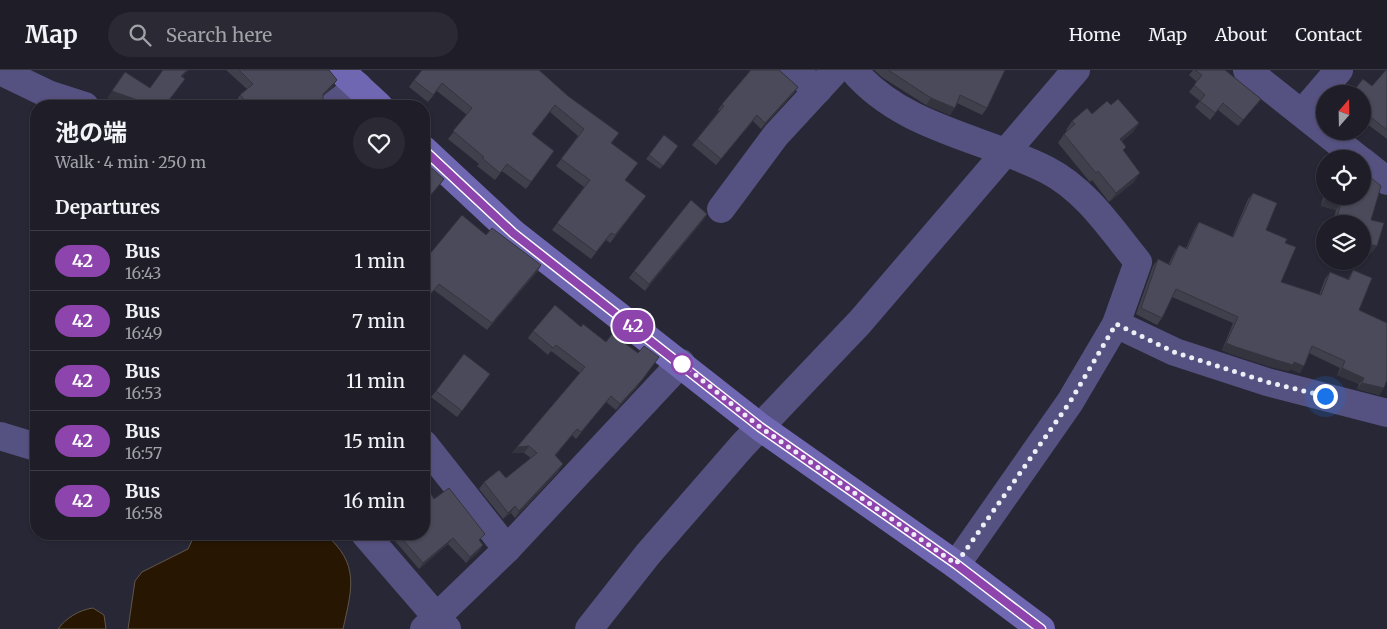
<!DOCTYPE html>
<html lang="en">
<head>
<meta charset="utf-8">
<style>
  :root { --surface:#1e1d28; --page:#2b2a34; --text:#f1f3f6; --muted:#a1a2a8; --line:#3c3b45 }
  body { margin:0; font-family:Merriweather,"Noto Sans JP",serif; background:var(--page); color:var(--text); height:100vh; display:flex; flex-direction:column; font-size:19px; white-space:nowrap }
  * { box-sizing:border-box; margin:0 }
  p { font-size:16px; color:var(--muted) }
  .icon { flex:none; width:28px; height:28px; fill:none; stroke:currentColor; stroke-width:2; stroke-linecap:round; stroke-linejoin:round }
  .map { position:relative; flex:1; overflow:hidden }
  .side { position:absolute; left:30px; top:30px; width:400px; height:440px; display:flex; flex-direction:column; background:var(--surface); border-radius:20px; box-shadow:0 1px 4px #0004,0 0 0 1px var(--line) }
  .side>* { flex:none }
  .badge { padding:0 10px; border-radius:16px; font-size:18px; line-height:32px }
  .needle { width:32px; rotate:20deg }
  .fabs { position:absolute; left:1316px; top:15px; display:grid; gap:10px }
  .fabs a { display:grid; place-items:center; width:55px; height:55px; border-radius:50%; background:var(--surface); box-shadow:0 1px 4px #0004,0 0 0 1px var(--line); font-size:25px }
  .you { position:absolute; width:25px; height:25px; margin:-12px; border:4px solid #fff; border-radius:50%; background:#1a73e8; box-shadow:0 0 0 8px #1a73e833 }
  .map>.badge { position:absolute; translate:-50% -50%; box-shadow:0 0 0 2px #fff }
  h2 { padding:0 25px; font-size:19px; line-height:45px }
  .round { display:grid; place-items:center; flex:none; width:52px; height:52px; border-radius:26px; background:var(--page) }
  .summary { display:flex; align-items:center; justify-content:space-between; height:85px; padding:0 25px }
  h1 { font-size:24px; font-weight:700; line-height:38px }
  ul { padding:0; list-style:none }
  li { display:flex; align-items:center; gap:15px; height:60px; padding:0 25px; border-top:1px solid var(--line) }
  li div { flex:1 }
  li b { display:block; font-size:19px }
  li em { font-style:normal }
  li .badge { min-width:55px; font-weight:700; text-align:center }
  header { display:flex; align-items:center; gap:30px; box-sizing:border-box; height:70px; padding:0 25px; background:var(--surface); border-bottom:1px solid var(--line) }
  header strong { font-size:24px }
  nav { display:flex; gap:28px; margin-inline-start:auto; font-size:18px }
  .search { width:350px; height:45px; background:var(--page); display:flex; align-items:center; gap:12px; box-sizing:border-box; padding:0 18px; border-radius:28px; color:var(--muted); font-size:19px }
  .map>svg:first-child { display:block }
</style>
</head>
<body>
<header>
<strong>Map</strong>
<div class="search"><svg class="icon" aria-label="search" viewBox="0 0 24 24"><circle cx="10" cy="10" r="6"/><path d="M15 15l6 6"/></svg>Search here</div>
<nav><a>Home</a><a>Map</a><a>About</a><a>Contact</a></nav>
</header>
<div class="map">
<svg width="1387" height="559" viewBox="0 0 1387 559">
  <rect width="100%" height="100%" fill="#282735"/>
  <g fill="#261602" stroke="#62564b">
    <path d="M195 464H325C360 494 352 518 343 559H128L135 511 142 502 188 479Z"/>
    <path d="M93 538 104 545 106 559H58C66 548 79 540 93 538Z"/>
  </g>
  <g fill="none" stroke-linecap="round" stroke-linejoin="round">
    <g stroke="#555281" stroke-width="28">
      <polyline points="792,0 818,20"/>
      <path d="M853 0C903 59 982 67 1047 100 1086 120 1111 159 1138 192L1116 254 1070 332 956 495"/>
      <polyline points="1247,0 1359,89"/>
      <polyline points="0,1 48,24 85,36"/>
      <polyline points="333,36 358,16"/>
      <polyline points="1302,43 1339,0"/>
      <polyline points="1362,91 1387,111"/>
      <polyline points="721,139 776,65 836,0"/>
      <polyline points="1116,254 1175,282 1267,312 1387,343"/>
      <polyline points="0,366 36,377"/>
      <polyline points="424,374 507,479"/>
      <polyline points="365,464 447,559"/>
      <polyline points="424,559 507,479 681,293"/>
      <polyline points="589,559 648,484 742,376 860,252 1076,0"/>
    </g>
    <g stroke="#6f67b2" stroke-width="28">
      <polyline points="340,0 379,36"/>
      <polyline points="424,80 513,163 760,357 956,495 1041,559"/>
    </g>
  </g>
  <g fill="#40404d">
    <polygon points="226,0 329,0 337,10 332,17 323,26 323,32 325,36 239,36 235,33 240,25 247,19"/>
    <polygon points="539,0 612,73 625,110 646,126 610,173 606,170 591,189 552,160 584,117 556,96 578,66 550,42 532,64 549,88 526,119 502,101 495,110 477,96 479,94 448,69 467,45 437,21 428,32 409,17 414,10"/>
    <polygon points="749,0 779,0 798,17 794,23 761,59 753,51 716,95 692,75 719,41 718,40 722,34 750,1"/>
    <polygon points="874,0 1005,0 987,38 982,45 957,33 950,45 926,35 883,8"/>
    <polygon points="1193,0 1225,0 1261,29 1238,56 1218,40 1210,50 1195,37 1200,31 1189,22 1197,12 1189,5"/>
    <polygon points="1387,0 1387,69 1362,50 1362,24 1372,16"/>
    <polygon points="1111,35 1139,53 1133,62 1122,71 1126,77 1123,81 1134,112 1109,132 1092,110 1090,112 1058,73 1064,64 1067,61 1066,60 1072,51 1092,44"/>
    <polygon points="664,65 678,76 660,99 646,89"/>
    <polygon points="1325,119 1325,126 1362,126 1371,150 1372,183 1362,180 1362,154 1332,154 1336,140 1321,136"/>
    <polygon points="1253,123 1266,160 1285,173 1281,212 1319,225 1325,209 1330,202 1348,209 1353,200 1359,240 1384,318 1379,325 1357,319 1359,314 1337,305 1340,298 1309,283 1300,303 1290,299 1289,301 1271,297 1231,284 1222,280 1233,253 1172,227 1162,248 1157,255 1136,244 1153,196 1158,189 1168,195 1175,181 1179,175 1186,178 1195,158 1199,152 1232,167 1248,129"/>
    <polygon points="707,144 645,221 629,208 634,201"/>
    <polygon points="486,165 541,195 537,202 487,260 434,220 424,233 424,191"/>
    <polygon points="533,261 637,317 616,340 606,332 576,369 572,365 556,385 559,401 515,448 511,443 503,449 479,419 484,412 506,408 531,388 524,383 512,383 517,377 580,303 551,281 548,285 528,268"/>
    <polygon points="490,304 457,347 431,327 436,321"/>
    <polygon points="434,429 483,475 479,481 466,493 448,474 419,499 389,464 424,464"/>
  </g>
  <g fill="#34343f">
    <polygon points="187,0 189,0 176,13 181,6"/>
    <polygon points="337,10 332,17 318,31 323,24"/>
    <polygon points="798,17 794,23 761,59 765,53"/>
    <polygon points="112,21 140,31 136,36 130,36 107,28"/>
    <polygon points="931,28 955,38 950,45 926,35"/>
    <polygon points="555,35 550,42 527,71 532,64"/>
    <polygon points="757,45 753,51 716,95 721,89"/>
    <polygon points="1139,53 1133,62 1114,78 1120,69"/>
    <polygon points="1140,103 1134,112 1109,132 1116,123"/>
    <polygon points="444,109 439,116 424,134 424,133"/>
    <polygon points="1325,129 1341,133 1336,140 1321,136"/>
    <polygon points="707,144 703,151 645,221 649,214"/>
    <polygon points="1362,172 1377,176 1372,183 1362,180"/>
    <polygon points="541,195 537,202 487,260 492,253"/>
    <polygon points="1226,273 1294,292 1304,296 1300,303 1290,299 1289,301 1271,297 1231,284 1222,280"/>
    <polygon points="654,294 637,317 616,340 620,334"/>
    <polygon points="1342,298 1364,308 1359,314 1337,305"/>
    <polygon points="1362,313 1384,318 1379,325 1357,319"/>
    <polygon points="529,376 524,383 512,383 517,377"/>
    <polygon points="563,394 559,401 515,448 519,441"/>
    <polygon points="515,436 511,443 503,449 508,443"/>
    <polygon points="453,468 448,474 419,499 423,493"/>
    <polygon points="483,475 479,481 466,493 470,487"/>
  </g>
  <g fill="#4b4a5a" stroke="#34343f">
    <polygon points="163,0 187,0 181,6 185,9 169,30 178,36 139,36 137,34 140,31 112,21 125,2 150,18"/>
    <polygon points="239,0 329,0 337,10 323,24 323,32 325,36 251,36 240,25 253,14"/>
    <polygon points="422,0 539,0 568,26 619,63 611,73 638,93 625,110 646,126 615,165 611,163 596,182 557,153 590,110 561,89 584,59 555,35 532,64 554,81 531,112 507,94 500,103 482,88 484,87 453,61 472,38 442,13 433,25 414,10"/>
    <polygon points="751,0 779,0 798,17 765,53 757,45 721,89 697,69 724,36 722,34"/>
    <polygon points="888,0 1005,0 987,38 960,25 955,38 931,28"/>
    <polygon points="1195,0 1225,0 1261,29 1243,50 1223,33 1215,43 1200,31 1205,25 1194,15 1202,5"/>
    <polygon points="1386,0 1387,0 1387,60 1362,40 1362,24 1351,24 1363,9 1372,16"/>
    <polygon points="1118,29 1139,53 1120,69 1126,77 1123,80 1140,103 1116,123 1098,101 1096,103 1064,64 1075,54 1072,51 1087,38 1092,44 1107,31 1111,35"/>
    <polygon points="361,31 367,36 353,36"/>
    <polygon points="664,65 678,76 663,96 649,85"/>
    <polygon points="427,94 444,109 424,133 424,98"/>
    <polygon points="1362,105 1370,107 1381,116 1371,150 1384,153 1377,176 1362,172 1362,154 1335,154 1341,133 1325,129 1326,126 1362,126"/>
    <polygon points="1253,123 1277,133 1266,160 1287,169 1285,173 1296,177 1281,212 1321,225 1330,202 1349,210 1353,200 1372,208 1359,240 1387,253 1387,310 1384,318 1362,313 1364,308 1342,298 1345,291 1312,276 1304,296 1294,292 1293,295 1276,290 1236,277 1226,273 1238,247 1176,219 1162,248 1141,238 1158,189 1170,195 1179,175 1187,179 1199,152 1233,167"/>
    <polygon points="691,130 707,144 649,214 634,201"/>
    <polygon points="462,145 486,165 492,158 541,195 492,253 439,214 428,227 424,223 424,203 428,198 424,194 424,191"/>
    <polygon points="555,235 581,257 583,254 606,272 612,264 638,283 644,276 659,287 642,310 620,334 611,326 581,362 577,359 555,385 563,394 519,441 515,436 508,443 484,412 499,400 506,408 537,383 529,376 517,377 585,297 556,275 553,278 533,261"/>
    <polygon points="464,284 490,304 462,341 436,321"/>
    <polygon points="424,412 434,429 449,418 485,464 479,470 483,475 470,487 453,468 423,493 398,464 424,464"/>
  </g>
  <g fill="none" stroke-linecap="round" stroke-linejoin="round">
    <defs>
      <polyline id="line" points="424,80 513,163 760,357 956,494 1041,559"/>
    </defs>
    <use href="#line" stroke="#fff" stroke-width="11"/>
    <use href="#line" stroke="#8e44ad" stroke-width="8"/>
    <polyline stroke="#ededf6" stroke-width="5" stroke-dasharray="0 9" points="682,294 760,357 956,494 1070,332 1116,254 1174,282 1267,312 1325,326"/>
  </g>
  <circle fill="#fff" stroke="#8e44ad" stroke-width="2.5" cx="682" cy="294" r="10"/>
</svg>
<div class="fabs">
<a><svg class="needle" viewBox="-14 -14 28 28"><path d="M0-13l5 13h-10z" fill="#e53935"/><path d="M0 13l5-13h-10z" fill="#a1a2a8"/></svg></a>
<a><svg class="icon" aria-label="locate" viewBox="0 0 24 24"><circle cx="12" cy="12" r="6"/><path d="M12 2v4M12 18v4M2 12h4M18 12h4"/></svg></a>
<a><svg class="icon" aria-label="layers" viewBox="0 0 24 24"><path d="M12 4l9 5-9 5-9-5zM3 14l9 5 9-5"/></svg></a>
</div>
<div class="you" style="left:1325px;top:326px"></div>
<b class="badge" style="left:633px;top:256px;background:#8e44ad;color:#fff">42</b>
<section class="side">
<div class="summary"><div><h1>池の端</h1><p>Walk · 4 min · 250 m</p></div><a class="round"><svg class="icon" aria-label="heart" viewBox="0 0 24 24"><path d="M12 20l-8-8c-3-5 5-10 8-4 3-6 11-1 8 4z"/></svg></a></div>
<h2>Departures</h2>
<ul>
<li><span class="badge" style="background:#8e44ad;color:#fff">42</span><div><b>Bus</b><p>16:43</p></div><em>1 min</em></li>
<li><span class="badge" style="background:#8e44ad;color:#fff">42</span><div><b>Bus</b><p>16:49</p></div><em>7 min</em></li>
<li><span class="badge" style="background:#8e44ad;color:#fff">42</span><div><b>Bus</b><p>16:53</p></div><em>11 min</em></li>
<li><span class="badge" style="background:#8e44ad;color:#fff">42</span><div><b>Bus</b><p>16:57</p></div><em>15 min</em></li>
<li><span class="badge" style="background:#8e44ad;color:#fff">42</span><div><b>Bus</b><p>16:58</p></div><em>16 min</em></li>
</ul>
</section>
</div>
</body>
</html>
